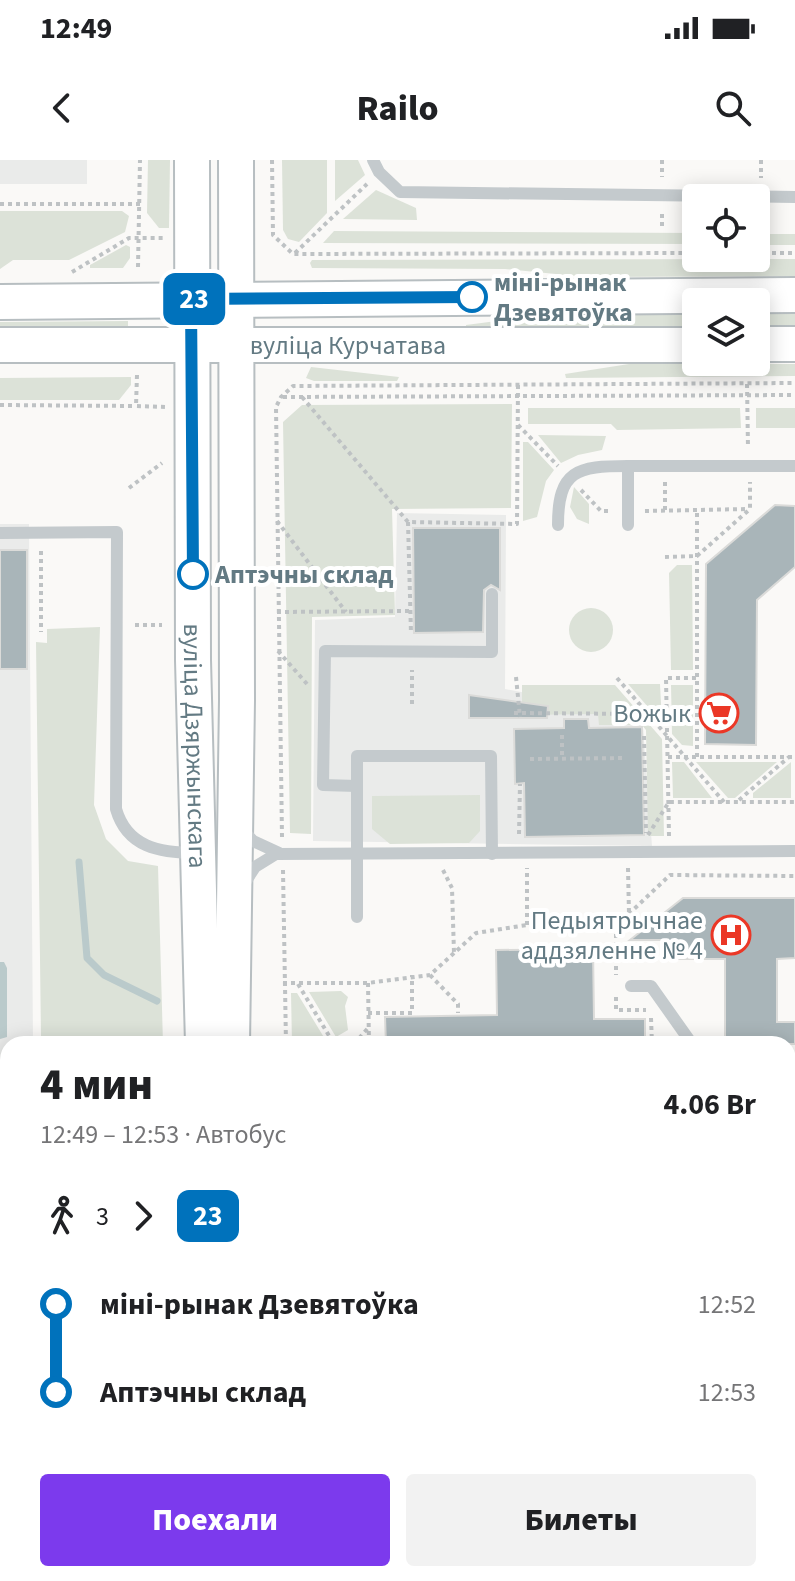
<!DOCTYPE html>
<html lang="ru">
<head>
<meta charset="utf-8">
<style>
  :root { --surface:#fff; --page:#f2f2f2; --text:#202124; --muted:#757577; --accent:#7c3aed }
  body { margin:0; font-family:"Source Sans 3",sans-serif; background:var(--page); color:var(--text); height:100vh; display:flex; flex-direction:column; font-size:30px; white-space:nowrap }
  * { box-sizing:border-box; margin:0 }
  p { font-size:26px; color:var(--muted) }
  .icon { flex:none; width:44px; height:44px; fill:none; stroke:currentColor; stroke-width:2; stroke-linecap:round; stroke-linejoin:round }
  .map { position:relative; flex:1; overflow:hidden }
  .sheet { position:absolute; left:0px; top:876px; width:796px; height:546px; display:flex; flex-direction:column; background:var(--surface); border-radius:24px 24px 0 0; box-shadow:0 4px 20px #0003 }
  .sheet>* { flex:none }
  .badge { padding:0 16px; border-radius:12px; font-size:28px; line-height:52px }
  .fabs { position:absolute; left:682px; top:24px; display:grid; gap:16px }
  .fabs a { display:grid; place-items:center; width:88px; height:88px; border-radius:8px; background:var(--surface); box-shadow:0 4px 20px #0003; font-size:40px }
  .map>.badge { position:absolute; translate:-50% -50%; box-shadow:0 0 0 4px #fff }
  .legs { display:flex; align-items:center; gap:12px; height:88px; padding:0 40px; font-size:26px }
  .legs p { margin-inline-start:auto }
  .head { display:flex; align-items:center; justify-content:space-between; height:136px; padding:0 40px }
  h1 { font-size:44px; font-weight:800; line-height:60px }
  .primary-button { display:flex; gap:16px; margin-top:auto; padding:16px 40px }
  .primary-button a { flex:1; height:92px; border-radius:8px; background:var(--accent); color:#fff; font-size:32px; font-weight:800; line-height:92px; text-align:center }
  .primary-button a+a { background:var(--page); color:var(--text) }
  ul { padding:0 40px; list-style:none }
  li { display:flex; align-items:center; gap:28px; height:88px; font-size:30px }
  li i { display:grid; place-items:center; width:12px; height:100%; margin:0 10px; background:currentColor }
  li i::after { content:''; width:20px; height:20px; margin:-10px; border:6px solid; border-radius:50%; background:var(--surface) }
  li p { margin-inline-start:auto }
  li:first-child i { background:linear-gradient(#0000 50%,currentColor 0) }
  li:last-child i { background:linear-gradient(currentColor 50%,#0000 0) }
  .status { display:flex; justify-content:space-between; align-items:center; height:56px; padding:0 40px; background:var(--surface); direction:ltr }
  .status svg { height:22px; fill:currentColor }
  header { display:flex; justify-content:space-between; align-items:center; height:104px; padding:0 40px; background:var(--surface); font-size:36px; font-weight:800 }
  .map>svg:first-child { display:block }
</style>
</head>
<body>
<div class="status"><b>12:49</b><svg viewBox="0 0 49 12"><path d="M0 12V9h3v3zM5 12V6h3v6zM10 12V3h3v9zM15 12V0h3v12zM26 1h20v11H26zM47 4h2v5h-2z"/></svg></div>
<header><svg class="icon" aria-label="back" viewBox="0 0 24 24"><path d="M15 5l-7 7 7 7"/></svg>Railo<svg class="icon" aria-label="search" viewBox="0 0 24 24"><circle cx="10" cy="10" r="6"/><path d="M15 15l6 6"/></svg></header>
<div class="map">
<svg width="795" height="1421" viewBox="0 0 795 1421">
  <rect width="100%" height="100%" fill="#faf9f7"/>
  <g fill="#eaebea">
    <rect x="0" y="0" width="87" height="24"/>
    <polygon points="397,353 506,355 505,529 642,555 652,686 313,681 315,460 395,457"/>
    <polygon points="0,364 29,364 33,884 8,884 8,904 0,904"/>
    <polygon points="0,909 8,909 8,1208 0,1207"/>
    <polygon points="0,1252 8,1252 8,1414 23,1414 23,1421 0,1421"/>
  </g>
  <g fill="#dce2d8">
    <polygon points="148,0 170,0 169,68 159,68 147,53"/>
    <polygon points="282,0 327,0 327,53 299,82 288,79 283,70"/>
    <polygon points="335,0 358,0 365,15 335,41"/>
    <polygon points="376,30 416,48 417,60 343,59"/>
    <polygon points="0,51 122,51 129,56 125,72 69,100 13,100 0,109"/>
    <polygon points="334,71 696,73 696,84 323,83"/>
    <rect x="756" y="74" width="39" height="11"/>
    <polygon points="126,85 130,87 130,98 123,108 90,108 90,105"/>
    <polygon points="795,99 795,116 586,117 505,109 312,108 310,103 312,100"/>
    <polygon points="552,154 696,154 696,168 466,170 466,165"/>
    <rect x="756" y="154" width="39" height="14"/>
    <polygon points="128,161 128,167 0,167 0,162"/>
    <polygon points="629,204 795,204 795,216 566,218 565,214"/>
    <polygon points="311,207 399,217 397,221 314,221 306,218"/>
    <polygon points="131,217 131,225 119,240 0,240 0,218"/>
    <polygon points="512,244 511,348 392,349 395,455 312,457 311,674 290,673 283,262 302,245"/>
    <polygon points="528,248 740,248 741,268 617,270 611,264 528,264"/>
    <rect x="756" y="248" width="39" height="20"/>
    <polygon points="538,275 606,276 602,290 578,295 561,303"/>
    <polygon points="523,282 528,282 554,310 546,321 537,357 523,361"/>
    <polygon points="574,327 589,344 589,364 577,359 570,347"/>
    <polygon points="677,405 692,405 693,510 671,510 669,413"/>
    <circle cx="591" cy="470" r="22"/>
    <polygon points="100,467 94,645 106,679 128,701 158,706 163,884 41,877 36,482 47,483 47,469"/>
    <polygon points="628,524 660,524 662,563"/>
    <polygon points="522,525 615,525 662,579 664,676 648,676 646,570 642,565 599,565 598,554 522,555"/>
    <polygon points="671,525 693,525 693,586 682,585 672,574"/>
    <polygon points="672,602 684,602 712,638 673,638"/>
    <polygon points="696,602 777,602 735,638 728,638"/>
    <polygon points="791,602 791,638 753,638 753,633"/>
    <polygon points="480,635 480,671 469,683 390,684 372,669 372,636"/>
    <polygon points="341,831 348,837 345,846 348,870 336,877 309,832"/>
    <polygon points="291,833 297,833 328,884 292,884"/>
    <rect x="38" y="1414" width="119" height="7"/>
    <polygon points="534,1414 650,1414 653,1421 534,1421"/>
  </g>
  <polygon fill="#bacacb" points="0,802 4,802 7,808 7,877 0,879"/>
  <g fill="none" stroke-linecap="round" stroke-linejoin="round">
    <polyline stroke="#bacacb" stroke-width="7" points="79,702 87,798 104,815 157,841"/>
  </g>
  <g fill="#a9b5b9" stroke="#dbdbd9" stroke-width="2">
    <polygon points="775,345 795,346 795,407 757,440 756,585 705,584 706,404"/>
    <polygon points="413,368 500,368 500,430 491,425 484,430 483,472 414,473"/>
    <rect x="0" y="390" width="27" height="119"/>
    <polygon points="469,535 548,546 547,558 469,558"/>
    <polygon points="564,559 588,559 589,568 642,567 644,675 525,677 524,623 515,624 514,569 564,568"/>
    <polygon points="683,738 795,738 795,798 777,799 777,862 795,862 795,884 725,884 725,799 668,799 668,780 630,780"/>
    <polygon points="593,789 594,859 645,859 645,884 386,884 385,857 497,855 496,790"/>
  </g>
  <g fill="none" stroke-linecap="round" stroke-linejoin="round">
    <defs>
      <g id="secondary">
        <path id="s1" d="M192 0 193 500 203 884"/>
        <polyline points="0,142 795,135"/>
        <polyline points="756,184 795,184"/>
        <path id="s2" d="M0 185H696"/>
        <polyline points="232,884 237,540 236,0"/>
        <polyline points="219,1414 219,1421"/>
      </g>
    </defs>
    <use href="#secondary" stroke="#b7bec1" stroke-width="38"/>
    <g stroke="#bec2c4" stroke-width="4" stroke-dasharray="4 4" stroke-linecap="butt">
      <polyline points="272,0 273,75 293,94 696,93"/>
      <polyline points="662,0 662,17"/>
      <polyline points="761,0 761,18"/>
      <polyline points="0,44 140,44"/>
      <polyline points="662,54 662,67"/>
      <polyline points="761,54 761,67"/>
      <polyline points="295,93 367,24"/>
      <polyline points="756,93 795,93"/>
      <polyline points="138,107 140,0"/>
      <polyline points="72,112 129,78 165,78"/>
      <polyline points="137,215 136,246 166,247"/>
      <polyline points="747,224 748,288"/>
      <polyline points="283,237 795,235"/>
      <polyline points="302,237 408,362 517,364 518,225"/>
      <polyline points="0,245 136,246"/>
      <polyline points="518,265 558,306"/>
      <polyline points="665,322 665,351"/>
      <polyline points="129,328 162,303"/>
      <polyline points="581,330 601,351 611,351"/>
      <polyline points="645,351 748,349"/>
      <polyline points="277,361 346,452"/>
      <polyline points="408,362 411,474"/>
      <polyline points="41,391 41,472"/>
      <polyline points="665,397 697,396 750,349 750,322"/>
      <polyline points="277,452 410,451"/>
      <polyline points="135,465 162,465"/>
      <polyline points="278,491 307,524"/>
      <polyline points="516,517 520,557"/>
      <polyline points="617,518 724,642"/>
      <polyline points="412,544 412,510"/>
      <polyline points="514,553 648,554"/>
      <polyline points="562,575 562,599"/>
      <polyline points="644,576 646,673"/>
      <polyline points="668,597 795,597"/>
      <polyline points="697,597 697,350"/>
      <polyline points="530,599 626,598"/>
      <polyline points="739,640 789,597"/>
      <polyline points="519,674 520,624"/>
      <polyline points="648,675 669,642 795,642"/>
      <polyline points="669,676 666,518 697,518"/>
      <polyline points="282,677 276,247 281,237 293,226 795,223"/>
      <polyline points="628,708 629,754"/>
      <polyline points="283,710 286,884"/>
      <polyline points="443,710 452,728 454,793"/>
      <polyline points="527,765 527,708"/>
      <polyline points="616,766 616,815"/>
      <polyline points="430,815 458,844 458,853"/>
      <polyline points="283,823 368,823 430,815 476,773 527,765 616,766 670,715 795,716"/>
      <polyline points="368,823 369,884"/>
      <polyline points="298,824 334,884"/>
      <polyline points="616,837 616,850 646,850"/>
      <polyline points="368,853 412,853 412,815"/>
      <polyline points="651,858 652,884"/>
      <polyline points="354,884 368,868"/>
      <polyline points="0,922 8,922"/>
      <polyline points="788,1060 795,1069"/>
      <polyline points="0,1171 8,1171"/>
      <polyline points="178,1414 178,1421"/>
      <polyline points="602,1414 602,1421"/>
      <polyline points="658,1414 660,1421"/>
      <polyline points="282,1421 282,1414"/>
      <polyline points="369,1421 369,1414"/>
    </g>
    <g stroke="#c4cacd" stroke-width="12">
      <polyline points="373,0 379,12 400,32 795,37"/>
      <path d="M558 365C558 310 577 306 628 306"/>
      <polyline points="628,365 628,306 795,306"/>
      <path d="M0 373 117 372 116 649C127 687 159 693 197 693"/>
      <polyline points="357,626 323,625 325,491 492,492 492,434"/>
      <polyline points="242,669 253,681 279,693"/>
      <polyline points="244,724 255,707 276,694 795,691"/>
      <polyline points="357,757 357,596 491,596 492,694"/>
      <polyline points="631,826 651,826 692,884"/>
      <polyline points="788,1007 795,1007"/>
      <polyline points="0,1226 8,1226"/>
      <polyline points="788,1325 795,1325"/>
      <polyline points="521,1414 521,1421"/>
      <polyline points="329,1421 329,1414"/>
    </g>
    <use href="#secondary" stroke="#fff" stroke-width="34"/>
  </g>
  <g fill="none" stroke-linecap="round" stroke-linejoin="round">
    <defs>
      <polyline id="line-1" points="193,414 191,139 472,137"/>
    </defs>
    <use href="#line-1" stroke="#fff" stroke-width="18"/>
    <use href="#line-1" stroke="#0072bc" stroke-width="12"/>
  </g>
  <defs>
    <symbol id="supermarket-ring" viewBox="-11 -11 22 22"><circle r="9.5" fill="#fff" stroke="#eb3726" stroke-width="1.5"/><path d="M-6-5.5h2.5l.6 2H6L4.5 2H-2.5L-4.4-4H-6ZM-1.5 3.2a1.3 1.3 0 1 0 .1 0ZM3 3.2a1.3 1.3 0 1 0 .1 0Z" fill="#eb3726"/></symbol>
    <symbol id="hospital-ring" viewBox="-11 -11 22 22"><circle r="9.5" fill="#fff" stroke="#eb3726" stroke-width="1.5"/><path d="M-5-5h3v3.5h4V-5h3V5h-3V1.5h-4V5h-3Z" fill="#eb3726"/></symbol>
  </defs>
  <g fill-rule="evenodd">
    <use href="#supermarket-ring" x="697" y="531" width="44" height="44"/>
    <use href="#hospital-ring" x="709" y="753" width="44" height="44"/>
  </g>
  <g fill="#fff" stroke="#0072bc" stroke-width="4">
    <circle cx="472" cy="137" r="14"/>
    <circle cx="193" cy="414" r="14"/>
  </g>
  <g text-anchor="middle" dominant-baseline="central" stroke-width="8" stroke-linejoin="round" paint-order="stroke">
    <g font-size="26" font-weight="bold" fill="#637a83" stroke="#fff" text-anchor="start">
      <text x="494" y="122">міні-рынак<tspan x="494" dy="30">Дзевятоўка</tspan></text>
      <text x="215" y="414">Аптэчны склад</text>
    </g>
    <g font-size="26" fill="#637a83" stroke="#fff">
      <text stroke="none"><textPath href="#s2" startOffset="348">вуліца Курчатава</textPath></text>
      <text stroke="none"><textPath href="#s1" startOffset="586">вуліца Дзяржынскага</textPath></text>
    </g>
    <g font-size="26" fill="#637a83" stroke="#fff" text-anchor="end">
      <text x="691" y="553">Вожык</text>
      <text x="703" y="760">Педыятрычнае<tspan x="703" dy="30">аддзяленне № 4</tspan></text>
    </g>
  </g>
</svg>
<div class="fabs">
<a><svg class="icon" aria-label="locate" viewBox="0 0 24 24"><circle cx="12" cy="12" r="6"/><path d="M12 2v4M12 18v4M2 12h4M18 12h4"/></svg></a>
<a><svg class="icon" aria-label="layers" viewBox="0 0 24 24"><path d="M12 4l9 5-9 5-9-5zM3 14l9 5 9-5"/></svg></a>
</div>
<b class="badge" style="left:194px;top:139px;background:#0072bc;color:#fff">23</b>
<section class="sheet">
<div class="head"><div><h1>4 мин</h1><p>12:49 – 12:53 · Автобус</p></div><b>4.06 Br</b></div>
<div class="legs"><svg class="icon" aria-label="walk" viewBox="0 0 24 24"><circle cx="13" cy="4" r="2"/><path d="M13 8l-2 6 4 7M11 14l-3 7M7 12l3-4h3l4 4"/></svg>3<svg class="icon" aria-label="forward" viewBox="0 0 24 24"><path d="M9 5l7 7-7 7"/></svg><b class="badge" style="background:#0072bc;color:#fff">23</b></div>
<ul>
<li><i style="color:#0072bc"></i><b>міні-рынак Дзевятоўка</b><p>12:52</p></li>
<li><i style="color:#0072bc"></i><b>Аптэчны склад</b><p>12:53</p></li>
</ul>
<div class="primary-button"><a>Поехали</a><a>Билеты</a></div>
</section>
</div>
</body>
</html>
